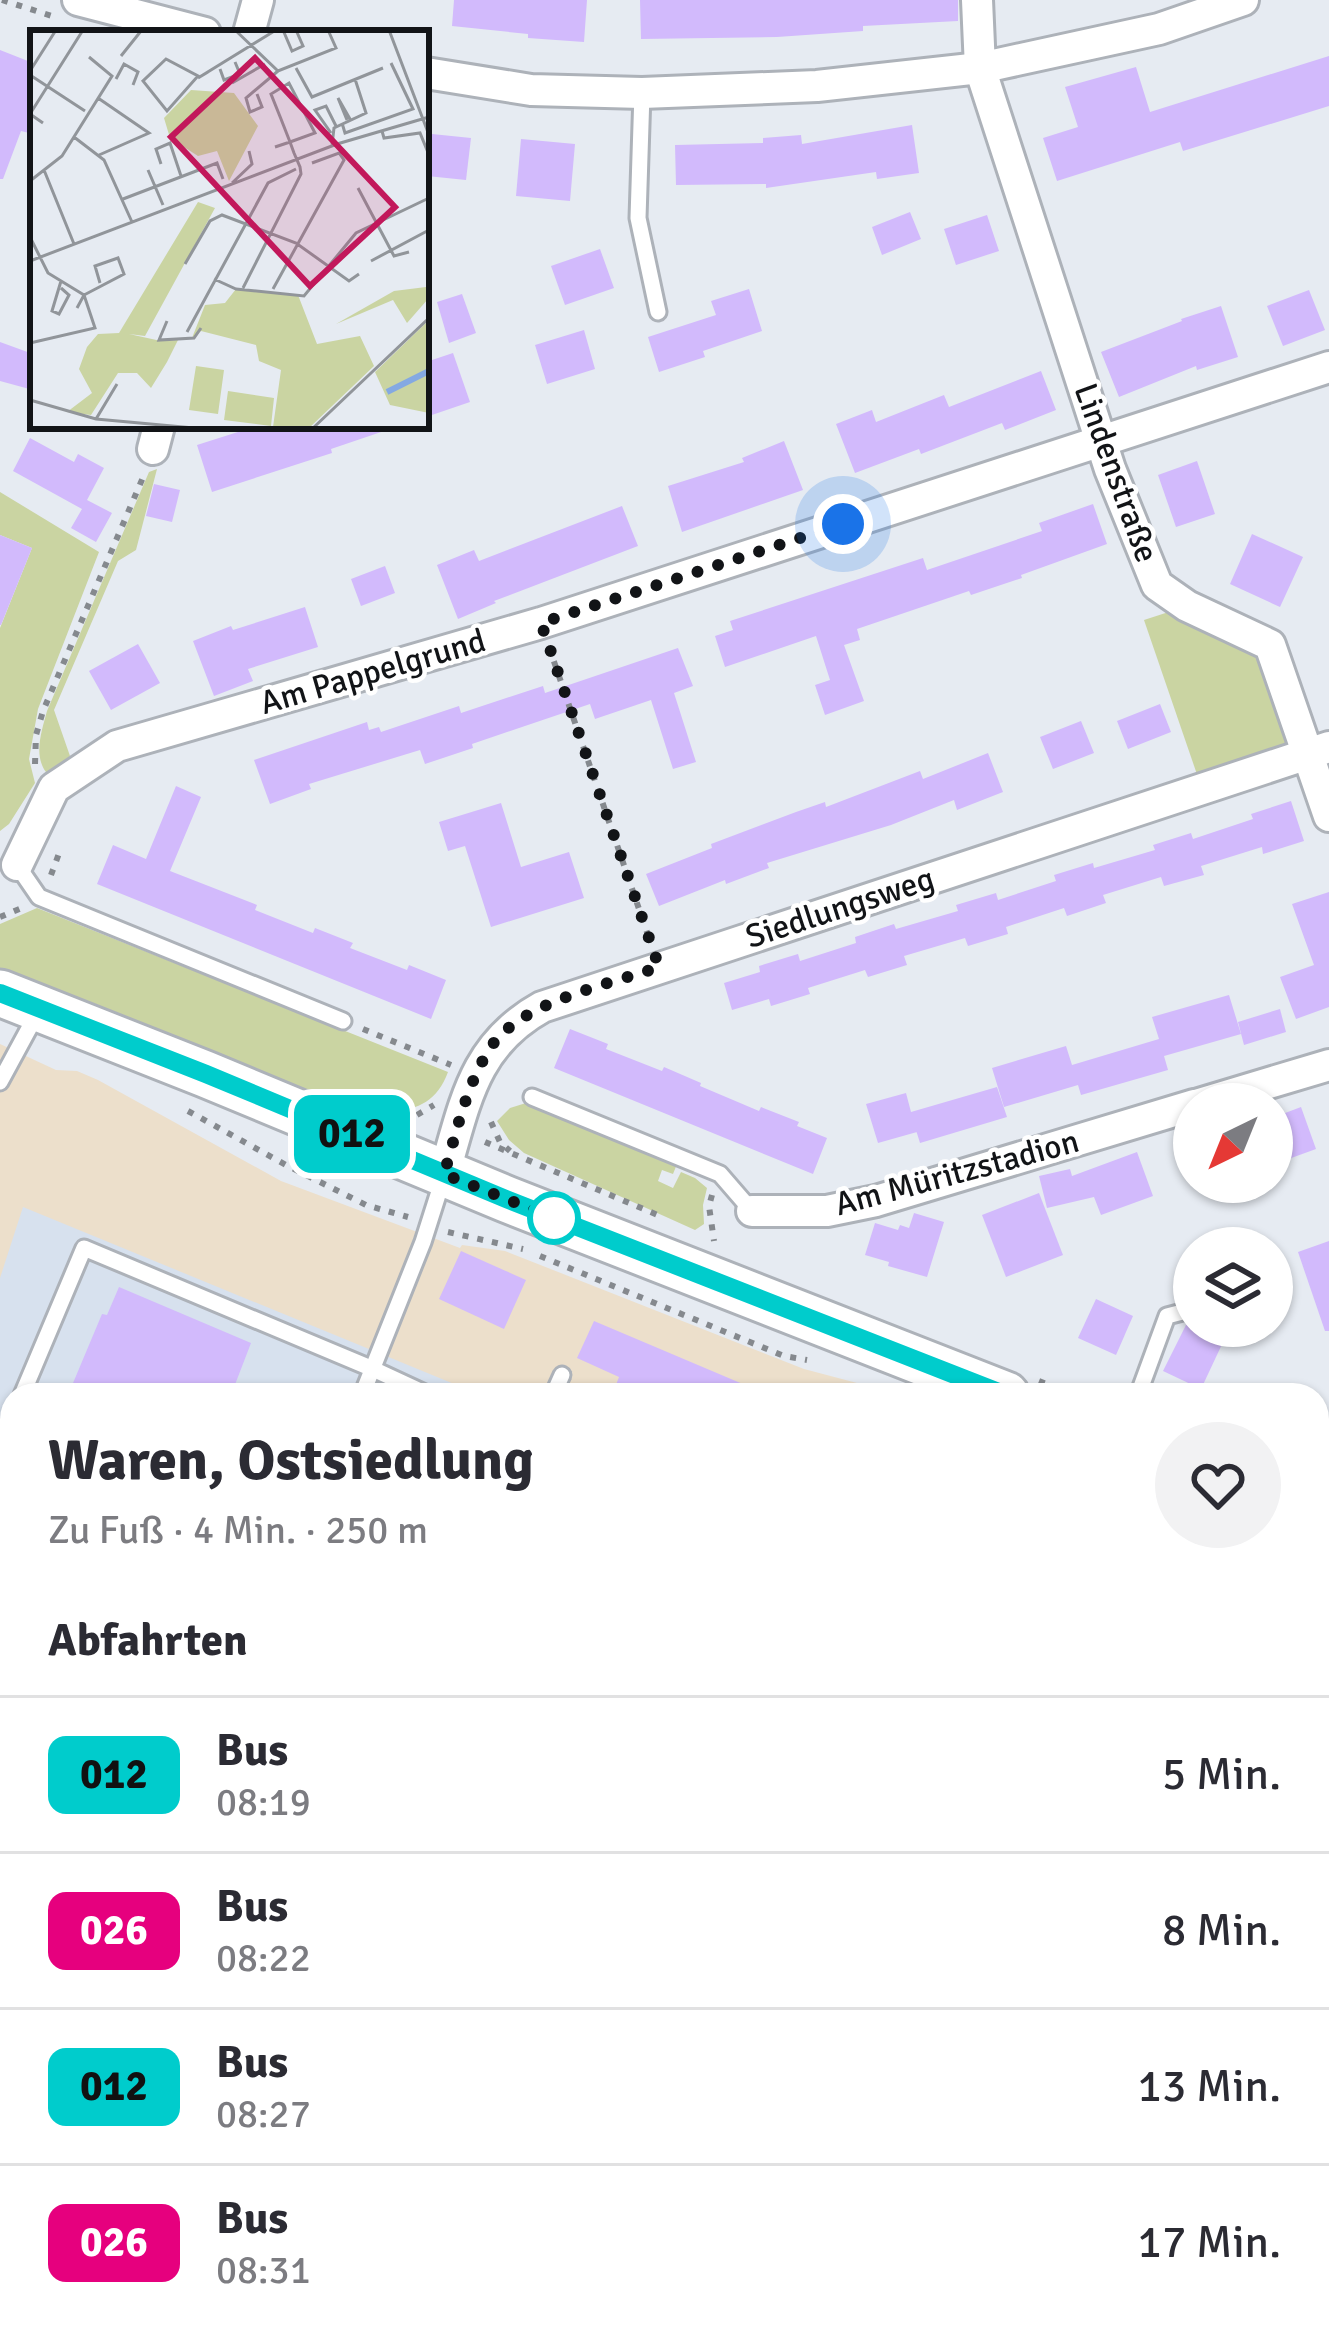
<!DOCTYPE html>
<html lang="de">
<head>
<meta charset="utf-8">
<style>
  :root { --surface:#fff; --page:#f2f2f3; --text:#2b2b33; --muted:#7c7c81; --line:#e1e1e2 }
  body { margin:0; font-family:Signika,sans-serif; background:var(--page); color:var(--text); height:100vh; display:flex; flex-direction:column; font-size:45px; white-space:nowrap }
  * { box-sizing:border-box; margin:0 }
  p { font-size:39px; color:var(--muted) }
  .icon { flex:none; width:66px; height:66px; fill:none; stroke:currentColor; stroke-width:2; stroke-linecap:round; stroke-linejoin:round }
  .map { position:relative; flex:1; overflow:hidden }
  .panel { position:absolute; left:0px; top:1383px; width:1329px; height:963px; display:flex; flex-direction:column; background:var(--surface); border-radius:36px 36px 0 0; box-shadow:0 3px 9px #0004 }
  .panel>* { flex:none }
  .badge { padding:0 24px; border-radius:18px; font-size:42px; line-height:78px }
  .needle { width:78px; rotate:223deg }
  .controls { position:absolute; left:1173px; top:1083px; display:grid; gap:24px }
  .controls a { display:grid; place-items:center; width:120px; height:120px; border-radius:50%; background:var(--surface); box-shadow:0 3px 9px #0004; font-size:60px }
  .you { position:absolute; width:60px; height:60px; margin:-30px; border:9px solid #fff; border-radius:50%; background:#1a73e8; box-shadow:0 0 0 18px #1a73e833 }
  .map>.badge { position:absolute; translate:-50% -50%; box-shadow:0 0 0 6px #fff }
  h2 { padding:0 48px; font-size:45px; line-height:108px }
  .round { display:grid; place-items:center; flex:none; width:126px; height:126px; border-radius:63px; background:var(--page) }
  .head { display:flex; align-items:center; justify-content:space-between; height:204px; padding:0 48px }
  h1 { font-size:57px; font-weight:700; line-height:90px }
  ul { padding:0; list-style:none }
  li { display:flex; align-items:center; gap:36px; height:156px; padding:0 48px; border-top:3px solid var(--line) }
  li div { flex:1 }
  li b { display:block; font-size:45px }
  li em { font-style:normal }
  li .badge { min-width:132px; font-weight:700; text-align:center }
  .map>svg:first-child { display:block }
</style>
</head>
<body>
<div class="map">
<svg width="1329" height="2344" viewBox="0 0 1329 2344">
  <rect width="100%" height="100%" fill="#e6ebf2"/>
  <polygon fill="#ecdfcb" points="0,1044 56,1070 77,1071 98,1080 281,1181 460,1248 462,1245 505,1251 804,1369 857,1383 886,1395 12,1395 12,2334 564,2334 573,2344 0,2344"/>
  <polygon fill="#d7e1ee" points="23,1207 476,1393 12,1395 12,1927 0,1922 0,1278"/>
  <g fill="#cad4a2">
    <path d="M157 469 136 550 118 561 54 710 70 756 51 772H46C33 755 42 730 47 711L149 472Z"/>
    <polygon points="0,492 99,552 38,709 29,759 35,783 9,824 0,831 0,628 32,548 0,535"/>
    <polygon points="1187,606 1270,645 1309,754 1202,789 1144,620"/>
    <path d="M37 908 448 1072C437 1101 420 1109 390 1112L386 1124 0 968V924Z"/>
    <polygon points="526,1103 677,1164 673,1174 662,1170 658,1181 673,1188 681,1172 695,1178 707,1188 703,1205 704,1224 695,1230 524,1153 509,1140 497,1121 510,1108"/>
    <polygon points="1317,2177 1329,2211 1329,2344 573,2344 564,2334 1317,2334"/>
  </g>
  <g fill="#d2bafc">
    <polygon points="454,0 587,0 584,42 528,38 528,34 452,26"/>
    <polygon points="640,0 958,0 958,21 863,26 863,31 777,37 641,39"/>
    <polygon points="0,50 33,63 33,134 21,131 3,179 0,179"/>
    <polygon points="1329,56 1329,106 1183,151 1180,142 1057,181 1043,138 1078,127 1065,87 1136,67 1150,112"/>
    <polygon points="912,125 919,173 877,179 876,172 766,188 766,184 676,185 675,145 763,143 763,138 801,135 802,144"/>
    <polygon points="432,134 471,138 466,180 427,176"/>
    <polygon points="521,139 575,144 570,201 516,196"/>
    <polygon points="910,212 921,239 882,255 872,227"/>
    <polygon points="987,215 999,251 956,265 944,229"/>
    <polygon points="600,249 614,288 565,305 551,266"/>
    <polygon points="749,289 762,331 703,351 705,357 659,372 648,337 716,315 711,301"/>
    <polygon points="1309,290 1325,330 1283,346 1267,306"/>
    <polygon points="462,294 476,333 449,343 437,302"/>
    <polygon points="1221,306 1238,357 1197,370 1196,366 1119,397 1101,352 1182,321 1181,319"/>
    <polygon points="584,330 595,369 547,384 535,345"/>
    <polygon points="0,342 33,354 33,390 0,381"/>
    <polygon points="453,353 470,402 426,417 426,362"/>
    <polygon points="1041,371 1056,410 1005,430 1002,423 921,454 919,449 855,473 836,424 872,410 876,422 944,395 949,407"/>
    <polygon points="257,426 386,426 387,430 331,449 332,453 212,492 197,445"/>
    <polygon points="30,438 74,462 78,454 104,468 87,500 112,513 96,542 71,528 82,509 13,471"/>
    <polygon points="784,441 803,490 682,532 668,486 744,462 742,458"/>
    <polygon points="1197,461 1215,514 1176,527 1158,475"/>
    <polygon points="154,484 180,490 172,522 146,516"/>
    <polygon points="1093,504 1107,544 1021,575 1022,578 971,595 969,591 857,629 860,640 844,645 864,701 825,715 815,685 830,680 816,636 725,667 715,636 733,630 730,621 923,558 927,570 1042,531 1039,523"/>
    <polygon points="622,506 638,546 494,601 496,603 458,619 437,565 474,550 479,561"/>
    <polygon points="1252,534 1303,557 1280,607 1230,584"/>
    <polygon points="0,535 32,548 1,625 0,625"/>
    <polygon points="385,566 395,593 361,606 351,579"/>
    <polygon points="305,607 318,647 248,669 253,681 214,696 193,641 231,626 233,630"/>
    <polygon points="138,644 160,683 111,710 89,671"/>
    <polygon points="678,648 693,686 674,693 696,762 673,769 651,700 595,719 590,704 472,744 473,748 425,764 420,750 309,784 311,789 270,804 254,760 367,722 369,730 379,727 381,732 459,706 461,713 543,686 545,693"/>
    <polygon points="1160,704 1171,732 1128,749 1117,721"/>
    <polygon points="1081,721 1094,753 1053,769 1040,737"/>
    <polygon points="988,753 1003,792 957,810 954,800 891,825 767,863 769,868 726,884 725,880 659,906 646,874 712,848 711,844 796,812 825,802 826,807 920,771 923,779"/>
    <polygon points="176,786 201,797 170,871 257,905 255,910 313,933 315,928 353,943 350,948 407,970 409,965 446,980 431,1019 97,884 113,845 146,859"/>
    <polygon points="1291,801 1304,841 1263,854 1262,847 1201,866 1204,875 1164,886 1161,877 1103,895 1106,903 1067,916 1064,908 1006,927 1008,934 968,946 965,938 904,956 907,965 868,977 865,970 808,988 810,994 771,1006 769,999 732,1010 724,983 760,972 759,966 798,954 800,961 856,943 855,937 894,924 896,929 958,911 956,905 996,893 998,900 1056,881 1054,875 1093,863 1094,868 1155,850 1153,845 1191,833 1193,839 1253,819 1251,814"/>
    <polygon points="501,803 521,867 569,852 584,898 491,927 465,846 448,851 439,822"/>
    <polygon points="1329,892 1329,1007 1296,1019 1280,977 1314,965 1292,904"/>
    <polygon points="1229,995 1241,1034 1164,1056 1168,1070 1081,1095 1078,1085 1004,1107 992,1068 1066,1046 1072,1065 1159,1039 1152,1017"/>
    <polygon points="1280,1009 1286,1032 1244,1045 1238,1022"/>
    <polygon points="570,1029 608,1044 606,1049 662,1071 664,1067 701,1083 700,1086 759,1111 761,1107 799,1122 797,1126 827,1138 813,1174 554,1068"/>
    <polygon points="997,1087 1007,1117 920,1143 911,1114 917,1132 878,1143 866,1104 906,1093 911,1112"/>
    <polygon points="1301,1107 1316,1149 1272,1165 1272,1118"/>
    <polygon points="1137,1152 1153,1196 1101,1215 1094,1197 1047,1208 1039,1176 1070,1169 1072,1176"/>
    <polygon points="1039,1193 1063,1255 1006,1277 982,1215"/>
    <polygon points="914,1213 944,1222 927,1277 888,1266 889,1262 865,1255 875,1223 898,1230 900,1225 909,1228"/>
    <polygon points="1329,1241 1329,1331 1325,1331 1298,1252"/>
    <polygon points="461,1251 526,1280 504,1329 439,1299"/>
    <polygon points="119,1287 251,1343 231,1395 68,1395 102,1314 107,1315"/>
    <polygon points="1096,1299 1133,1316 1116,1355 1078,1338"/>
    <polygon points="594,1321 769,1395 612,1395 619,1377 577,1358"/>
    <polygon points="1187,1323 1224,1340 1201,1389 1163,1371"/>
  </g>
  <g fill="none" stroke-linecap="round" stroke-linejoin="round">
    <defs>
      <g id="lane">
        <polyline points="642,93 638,218 658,312"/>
        <polyline points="17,865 39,897 343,1021"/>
        <polyline points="0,1082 39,1010"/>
        <polyline points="532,1097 720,1174 752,1211"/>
        <polyline points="22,1395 84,1248 373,1369 429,1395"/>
        <polyline points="362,1395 423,1242 443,1179"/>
        <polyline points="553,1395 562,1375"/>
        <polyline points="1138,1395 1167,1316 1194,1309"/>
        <polyline points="0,1446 12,1418"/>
        <polyline points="0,1583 12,1588"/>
        <polyline points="0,1904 12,1909"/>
        <polyline points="0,2034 12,2036"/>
        <polyline points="0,2213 12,2212"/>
        <polyline points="256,2334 282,2344"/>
      </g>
      <g id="street">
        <polyline points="78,0 205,33"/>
        <polyline points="977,0 980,68 1110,469 1157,585 1187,606 1270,645 1329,816"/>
        <polyline points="249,33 258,0"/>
        <polyline points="426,73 531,90 642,93 817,86 980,68 1159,29 1243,0"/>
        <polyline points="153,449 159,426"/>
        <polyline points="17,865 54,788 117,746 541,623 1329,367"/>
        <polyline points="1199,1104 1329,1065"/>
        <path d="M444 1174C465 1104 473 1045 542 1007L1329 747"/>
        <polyline points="752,1211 827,1211 876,1201 1194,1105"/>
        <polyline points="1317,1838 1329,1843"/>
      </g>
      <g id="primary">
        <polyline points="0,993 205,1074 506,1199 1006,1395"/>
        <polyline points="1317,1520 1329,1525"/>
      </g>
    </defs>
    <use href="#lane" stroke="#adb2b9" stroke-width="21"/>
    <use href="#street" stroke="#adb2b9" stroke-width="36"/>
    <use href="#primary" stroke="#adb2b9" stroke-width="51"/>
    <g stroke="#85898e" stroke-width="6" stroke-dasharray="6 9" stroke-linecap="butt">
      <polyline points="2,0 55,17"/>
      <polyline points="549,647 650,941"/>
      <polyline points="35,764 36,735 43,711 144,475"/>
      <polyline points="51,875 61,848"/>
      <polyline points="0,917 24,907"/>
      <polyline points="363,1029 451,1065"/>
      <polyline points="188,1111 286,1165 366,1205 408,1217"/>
      <polyline points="417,1115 434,1105"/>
      <polyline points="491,1122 500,1142 510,1151"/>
      <polyline points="485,1142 660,1216"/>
      <polyline points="712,1195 709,1206 714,1241"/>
      <polyline points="448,1232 523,1249"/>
      <polyline points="540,1256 784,1356 807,1360"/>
      <polyline points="1039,1381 1075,1395"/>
      <polyline points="1329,2002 1329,2005"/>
      <polyline points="1317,2133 1329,2164"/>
      <polyline points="1317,2231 1329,2225"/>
      <polyline points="638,2334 649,2344"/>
      <polyline points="1070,2344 1091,2334"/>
    </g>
    <use href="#lane" stroke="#fff" stroke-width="15"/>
    <use href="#street" stroke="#fff" stroke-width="30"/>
    <use href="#primary" stroke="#fff" stroke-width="45"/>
  </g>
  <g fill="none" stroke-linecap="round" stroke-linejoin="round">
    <defs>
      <polyline id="line" points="0,993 206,1074 506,1199 1006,1395"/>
    </defs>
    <use href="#line" stroke="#fff" stroke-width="27"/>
    <use href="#line" stroke="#0cc" stroke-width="18"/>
    <path stroke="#121417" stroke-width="12" stroke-dasharray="0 21.6" d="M554 1218 444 1174C457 1131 467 1081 493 1044 525 1001 610 984 659 967L541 623 843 524"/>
  </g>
  <circle fill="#fff" stroke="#0cc" stroke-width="6" cx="554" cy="1218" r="24"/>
  <g text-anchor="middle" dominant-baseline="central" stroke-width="9" stroke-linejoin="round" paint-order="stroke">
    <g font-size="33" fill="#121417" stroke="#fff">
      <text transform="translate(1116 473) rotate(70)">Lindenstraße</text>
      <text transform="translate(373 672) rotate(-16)">Am Pappelgrund</text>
      <text transform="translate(840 908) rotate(-18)">Siedlungsweg</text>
      <text transform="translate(957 1173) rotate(-15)">Am Müritzstadion</text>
    </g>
  </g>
  <g transform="translate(30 30)">
    <rect width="399" height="399" fill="#e6ebf2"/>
    <path d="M161 60 204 63 228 96 199 151 187 121 168 126 140 108 134 88ZM168 172 185 178 115 306 99 304 131 311 148 310 137 332 121 358 107 343H88L61 385 37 382 62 363 49 339 57 317 68 304 89 303ZM396 257 398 269 377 293 363 270 306 294 364 261ZM206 259 268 265 287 314 330 306 344 336 278 399 243 397 251 340 229 331 226 315 171 301 162 308 175 275 195 273ZM399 290V383L360 375 345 342ZM166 336 194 340 188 384 159 380ZM198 361 244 368 241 396 194 390Z" fill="#cad4a2"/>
    <path fill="none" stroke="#84a9e2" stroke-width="6" d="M357 362 399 341"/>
    <path fill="none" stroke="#91959a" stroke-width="3" d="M205 0 248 41 306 18 298 0M253 0 262 21 273 16 266 0M359 0 399 105M91 26 111 1 152 0M136 29 168 46 137 81 113 51ZM266 38 282 67 353 38M190 39 194 50 210 44 205 32M0 41 26 0M178 42 168 48 246 0M0 45 55 81M86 49 94 34 108 42 103 55M202 53 235 34M227 64 232 77 220 82 216 68 248 41M68 68 119 103 69 125M317 90 308 68 320 89M13 93 0 84 53 0M312 93 315 103 383 79 361 33M352 101 354 108 390 103 399 125M301 103 285 80 296 76 306 96M44 107 74 130 102 192M302 115 304 98 336 83 325 49M131 134 126 119 140 113 151 146M14 140 44 214M118 140 133 175M0 151 32 126 82 46 59 27M202 153 222 134 219 121M328 158 364 226 379 222M93 169 187 133 193 149M0 207 18 243 54 265 65 298 0 313M0 231 307 114 399 87M341 231 399 200M155 234 180 191 192 185 266 213 319 251 329 244M184 249 206 259 274 266 326 203 399 168M31 258 39 265 29 284 22 281 31 251M213 258 271 144 270 137 264 123 260 112 251 89 241 64 259 53 285 103 260 112 245 117M243 259 314 130 309 123 282 133M47 278 54 265 94 244 88 228 65 236 70 253M137 291 129 310 164 308 171 298M157 302 238 153 266 139M0 370 66 389 175 399M66 389 87 354M282 399 399 288"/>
    <path fill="#c2185b" fill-opacity="0.15" stroke="#c2185b" stroke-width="6" d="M225 28 365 177 280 256 141 107Z"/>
    <rect width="399" height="399" fill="none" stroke="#121417" stroke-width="6"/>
  </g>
</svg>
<div class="controls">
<a><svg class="needle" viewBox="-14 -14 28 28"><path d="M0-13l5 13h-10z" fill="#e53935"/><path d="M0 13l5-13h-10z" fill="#7c7c81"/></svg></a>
<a><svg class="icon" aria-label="layers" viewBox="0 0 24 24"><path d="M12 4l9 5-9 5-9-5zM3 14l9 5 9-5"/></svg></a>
</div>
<div class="you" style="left:843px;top:524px"></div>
<b class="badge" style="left:352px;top:1134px;background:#0cc;color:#111">012</b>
<section class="panel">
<div class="head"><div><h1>Waren, Ostsiedlung</h1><p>Zu Fuß · 4 Min. · 250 m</p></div><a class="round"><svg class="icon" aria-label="heart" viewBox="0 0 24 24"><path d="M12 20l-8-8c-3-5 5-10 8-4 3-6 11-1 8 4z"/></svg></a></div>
<h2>Abfahrten</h2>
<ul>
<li><span class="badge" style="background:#0cc;color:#111">012</span><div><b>Bus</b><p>08:19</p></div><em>5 Min.</em></li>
<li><span class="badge" style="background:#e6007e;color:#fff">026</span><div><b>Bus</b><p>08:22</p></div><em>8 Min.</em></li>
<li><span class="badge" style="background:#0cc;color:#111">012</span><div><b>Bus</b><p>08:27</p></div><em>13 Min.</em></li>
<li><span class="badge" style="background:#e6007e;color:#fff">026</span><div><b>Bus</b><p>08:31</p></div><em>17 Min.</em></li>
</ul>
</section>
</div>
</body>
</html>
